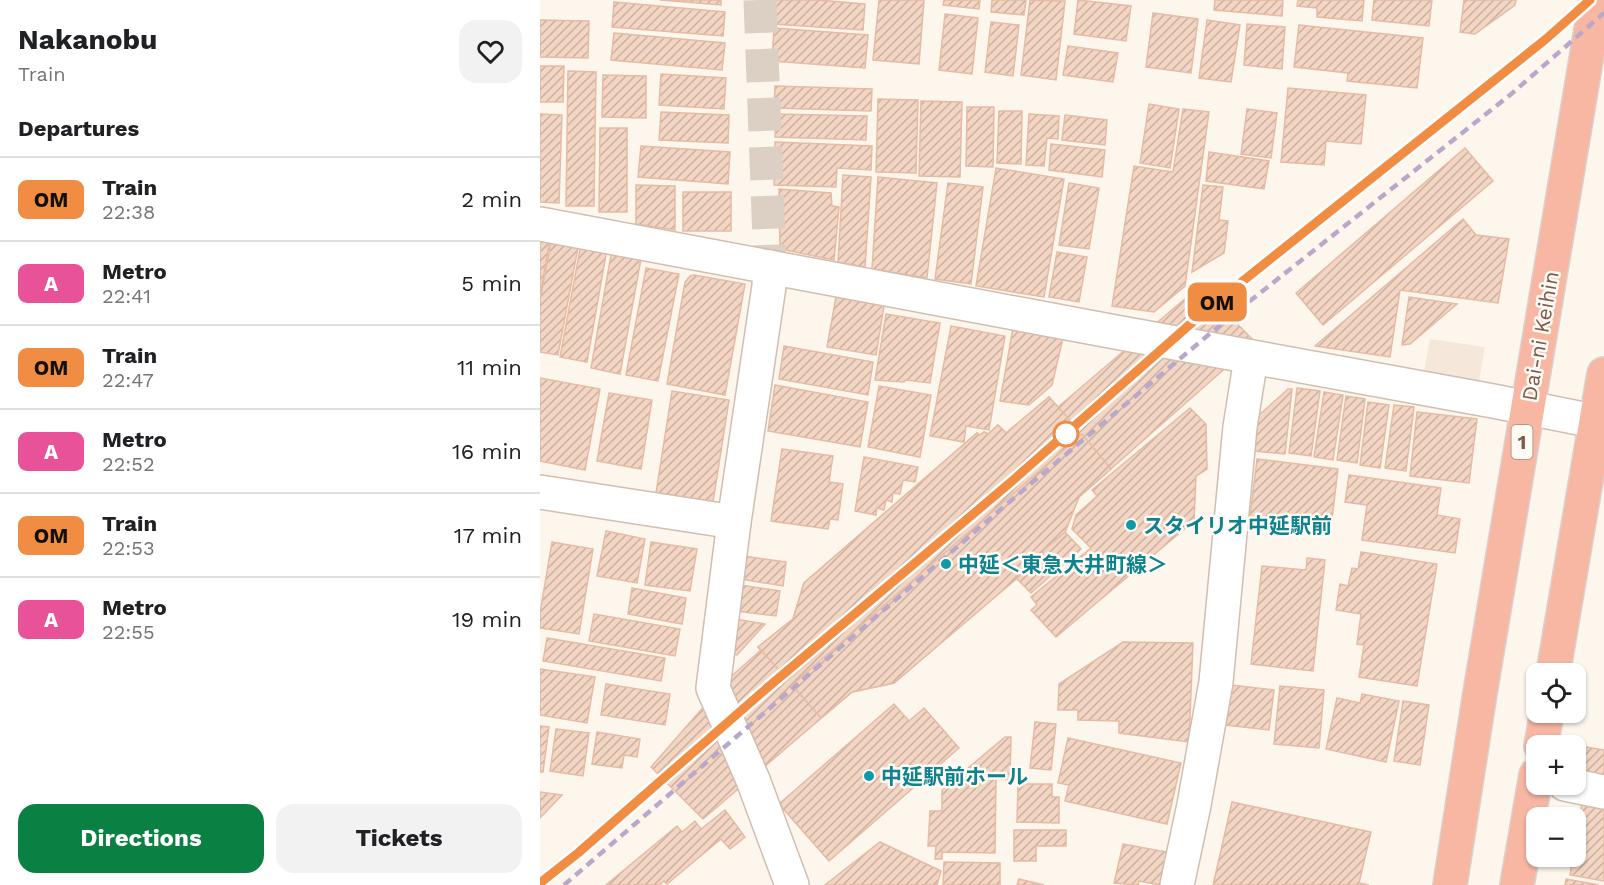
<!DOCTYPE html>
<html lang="en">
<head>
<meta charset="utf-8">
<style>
  :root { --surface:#fff; --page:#f2f2f2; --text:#202124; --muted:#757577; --line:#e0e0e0; --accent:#0b8043 }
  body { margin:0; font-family:"Work Sans","Noto Sans JP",sans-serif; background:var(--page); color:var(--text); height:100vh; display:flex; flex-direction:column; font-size:22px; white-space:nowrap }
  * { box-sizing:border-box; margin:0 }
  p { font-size:20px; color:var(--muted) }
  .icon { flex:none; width:33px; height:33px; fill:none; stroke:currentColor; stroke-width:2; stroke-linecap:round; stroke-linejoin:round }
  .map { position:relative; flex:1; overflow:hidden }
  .side { display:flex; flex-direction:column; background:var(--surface); width:540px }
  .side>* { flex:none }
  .badge { padding:0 12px; border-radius:9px; font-size:21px; line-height:39px }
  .fabs { position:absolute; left:986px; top:663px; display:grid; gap:12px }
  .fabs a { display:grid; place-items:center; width:60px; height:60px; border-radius:12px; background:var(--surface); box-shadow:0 2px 4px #0004; font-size:30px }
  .map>.badge { position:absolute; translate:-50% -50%; box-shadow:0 0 0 3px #fff }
  h2 { padding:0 18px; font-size:22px; line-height:54px }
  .round { display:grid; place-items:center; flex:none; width:63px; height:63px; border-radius:18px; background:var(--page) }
  .head { display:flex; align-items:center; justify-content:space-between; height:102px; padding:0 18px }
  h1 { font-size:28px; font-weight:700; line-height:45px }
  .action { display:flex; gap:12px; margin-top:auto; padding:12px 18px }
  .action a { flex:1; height:69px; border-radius:18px; background:var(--accent); color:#fff; font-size:24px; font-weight:700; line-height:69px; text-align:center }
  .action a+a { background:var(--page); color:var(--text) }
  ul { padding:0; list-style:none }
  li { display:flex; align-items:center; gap:18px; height:84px; padding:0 18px; border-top:2px solid var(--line) }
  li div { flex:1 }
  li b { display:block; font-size:22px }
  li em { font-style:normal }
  li .badge { min-width:66px; font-weight:700; text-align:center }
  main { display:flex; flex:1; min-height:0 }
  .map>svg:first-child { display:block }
</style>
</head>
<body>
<main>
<section class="side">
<div class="head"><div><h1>Nakanobu</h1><p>Train</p></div><a class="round"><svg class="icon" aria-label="heart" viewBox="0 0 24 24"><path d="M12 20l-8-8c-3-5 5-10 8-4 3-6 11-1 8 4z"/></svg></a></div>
<h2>Departures</h2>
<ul>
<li><span class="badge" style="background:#f18c43;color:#111">OM</span><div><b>Train</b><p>22:38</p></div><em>2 min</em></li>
<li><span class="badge" style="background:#e85298;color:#fff">A</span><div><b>Metro</b><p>22:41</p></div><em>5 min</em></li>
<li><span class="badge" style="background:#f18c43;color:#111">OM</span><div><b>Train</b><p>22:47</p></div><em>11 min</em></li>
<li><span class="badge" style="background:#e85298;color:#fff">A</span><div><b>Metro</b><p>22:52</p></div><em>16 min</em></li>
<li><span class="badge" style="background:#f18c43;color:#111">OM</span><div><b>Train</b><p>22:53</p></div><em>17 min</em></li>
<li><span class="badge" style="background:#e85298;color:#fff">A</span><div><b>Metro</b><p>22:55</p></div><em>19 min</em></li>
</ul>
<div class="action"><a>Directions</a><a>Tickets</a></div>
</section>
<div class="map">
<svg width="1064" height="885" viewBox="0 0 1064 885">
  <defs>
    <pattern id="building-hatch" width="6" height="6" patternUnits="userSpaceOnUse" patternTransform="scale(1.5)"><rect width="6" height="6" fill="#f3d5c3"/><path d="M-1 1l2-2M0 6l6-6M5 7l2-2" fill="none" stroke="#cab0a1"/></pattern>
  </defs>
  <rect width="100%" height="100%" fill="#fdf6ec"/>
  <polygon fill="#f5e8da" points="890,339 945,347 939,381 884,372"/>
  <g fill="url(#building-hatch)" stroke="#e6bba3" stroke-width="1.5">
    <polygon points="120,0 181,0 181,5"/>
    <polygon points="235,0 278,0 325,4 323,30 233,24"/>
    <polygon points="339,0 384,0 379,64 333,60"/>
    <polygon points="404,0 440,0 439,9 403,5"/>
    <polygon points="452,0 486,0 484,15 451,12"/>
    <polygon points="490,0 525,1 516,80 481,75"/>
    <polygon points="538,0 591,6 586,41 534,34"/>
    <polygon points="675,0 743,0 742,16 674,10"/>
    <polygon points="758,0 824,0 822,21 777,17 777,8 757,6"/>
    <polygon points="834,0 892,0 889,26 832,20"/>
    <polygon points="924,0 976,0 975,5 935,34 920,32"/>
    <polygon points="74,2 185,12 183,36 72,27"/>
    <polygon points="613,13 658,19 651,73 606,67"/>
    <polygon points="405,14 438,18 432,74 399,70"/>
    <polygon points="0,20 49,21 48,58 0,57"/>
    <polygon points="667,20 700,25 691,82 659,78"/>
    <polygon points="451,22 479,25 473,76 445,72"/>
    <polygon points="707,24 745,27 742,69 704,65"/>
    <polygon points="759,25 883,38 877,88 807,81 808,73 754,67"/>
    <polygon points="234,28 328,35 325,68 232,61"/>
    <polygon points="74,33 185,43 182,70 71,60"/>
    <polygon points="528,46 578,53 573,82 523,75"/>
    <polygon points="0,66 24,66 23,102 0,102"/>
    <polygon points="28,71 56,72 54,206 26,206"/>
    <polygon points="121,74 186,78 184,109 119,105"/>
    <polygon points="63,75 106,76 106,118 62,117"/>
    <polygon points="235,86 332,89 331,111 234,108"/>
    <polygon points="748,88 826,95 821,144 786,141 784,165 741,162"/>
    <polygon points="338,99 378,100 376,173 336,172"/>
    <polygon points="381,101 422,102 420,177 379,176"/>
    <polygon points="609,104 639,109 630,168 600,163"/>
    <polygon points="427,107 454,107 453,167 426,166"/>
    <polygon points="643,109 669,112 645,286 614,312 572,306 594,166 633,172"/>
    <polygon points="707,109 737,113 731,158 701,154"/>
    <polygon points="459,111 482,111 481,164 457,163"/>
    <polygon points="121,112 189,115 188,143 119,140"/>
    <polygon points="0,114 22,115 19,203 0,202"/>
    <polygon points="236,114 327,116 326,140 235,137"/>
    <polygon points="489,114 519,116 518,139 507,138 504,166 486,165"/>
    <polygon points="525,115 567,120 565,145 522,140"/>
    <polygon points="60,128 87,128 87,212 59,212"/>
    <polygon points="235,142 332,146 331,170 297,168 296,187 234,185"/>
    <polygon points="511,144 565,150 562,177 509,170"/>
    <polygon points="101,146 190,152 188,184 98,177"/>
    <polygon points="925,148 953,181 783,325 756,293"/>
    <polygon points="669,152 729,161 724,189 666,181"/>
    <polygon points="456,168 524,179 504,297 436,286"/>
    <polygon points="303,175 331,177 325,267 298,262"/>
    <polygon points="338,177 397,183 387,278 332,269"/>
    <polygon points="408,183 443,187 431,284 395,279"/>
    <polygon points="529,183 559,188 549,249 519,245"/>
    <polygon points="96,185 135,186 135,230 96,224"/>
    <polygon points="663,185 683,187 679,220 688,221 684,253 652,272"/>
    <polygon points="239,189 291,193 292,206 299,207 294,260 240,249"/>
    <rect x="143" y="192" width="48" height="39"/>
    <polygon points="923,219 936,235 969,239 958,303 860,290 850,357 775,346"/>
    <polygon points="0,237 10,239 0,297"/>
    <polygon points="12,237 39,242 18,355 0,352 0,300"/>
    <polygon points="41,244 67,249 47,362 20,357"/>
    <polygon points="517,252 547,257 539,302 509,297"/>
    <polygon points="71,255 101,259 80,374 51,368"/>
    <polygon points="106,268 139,274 118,381 86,375"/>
    <polygon points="154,275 205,284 185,395 127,384 145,282 150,276"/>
    <polygon points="660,286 715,342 539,497 525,532 541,549 491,593 476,578 354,683 312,692 163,819 111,767 187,680 221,650 218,647 253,619 264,583 437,433 440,435 444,432 448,434 458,425 466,433 509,397 518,407"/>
    <polygon points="296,297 344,306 336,355 287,347"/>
    <polygon points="869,297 917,304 870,344 862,345"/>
    <polygon points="346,314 400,323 390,383 366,380 364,382 335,380"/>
    <polygon points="411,326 465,336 449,430 426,426 424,442 390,436"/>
    <polygon points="473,328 523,338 512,385 489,405 460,401"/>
    <polygon points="244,346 333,362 328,395 239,379"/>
    <polygon points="0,378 60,389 45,470 0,461"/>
    <polygon points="235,385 328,402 320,447 228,431"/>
    <polygon points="339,386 391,395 380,457 328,447"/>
    <polygon points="757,388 780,391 771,456 749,453"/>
    <polygon points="748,389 752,389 745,454 714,451 718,416"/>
    <polygon points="132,391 189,400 173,502 116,493"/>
    <polygon points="784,392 803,395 793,460 774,457"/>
    <polygon points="69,393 112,400 101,469 57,461"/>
    <polygon points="806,396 825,399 817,463 797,460"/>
    <polygon points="509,397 537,428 248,680 218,647 253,619 264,583 437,433 440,435 444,432 448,434 458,425 466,433"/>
    <polygon points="828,402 849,405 840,468 820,465"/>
    <polygon points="854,405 874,407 866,471 845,468"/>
    <polygon points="650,408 666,424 667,469 656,476 654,521 516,637 491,610 497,605 491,597 551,548 532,529 536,515 557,496 552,490"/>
    <polygon points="877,412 937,419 929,483 870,476"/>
    <polygon points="542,434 571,469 539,497 525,532 504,550 502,557 354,683 312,692 281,718 252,685"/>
    <polygon points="242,449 293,456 289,482 303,484 298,520 290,519 288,529 231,521"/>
    <polygon points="324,457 378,467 375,482 363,480 360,494 353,493 352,502 346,500 344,510 337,508 336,515 315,511"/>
    <polygon points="717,459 798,469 791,527 710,517"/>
    <polygon points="809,475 901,488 897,515 920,519 915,553 822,540 827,505 805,502"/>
    <polygon points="66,531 105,539 97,583 57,576"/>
    <polygon points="12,542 53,549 39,634 0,628 0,613"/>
    <polygon points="111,542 157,549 150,591 105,585"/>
    <polygon points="821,552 897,564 877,686 819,677 824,645 817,644 821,614 796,610 800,584 808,586 812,568 818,569"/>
    <polygon points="203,556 246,562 243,586 200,579"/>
    <polygon points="767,558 785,560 773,671 711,664 722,566 766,570"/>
    <polygon points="200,585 240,591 236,616 197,611"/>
    <polygon points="92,588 146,598 142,624 88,614"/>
    <polygon points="54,614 140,629 135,656 49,641"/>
    <polygon points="195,619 225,624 197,655 190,653"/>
    <polygon points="7,638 125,658 121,681 3,661"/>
    <polygon points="583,642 653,643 649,742 579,733 579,721 538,720 538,710 518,710 519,684"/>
    <polygon points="0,669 55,677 47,723 0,715"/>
    <polygon points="66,684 130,694 125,725 61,715"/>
    <polygon points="691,685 734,690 729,730 686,725"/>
    <polygon points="740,686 784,690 779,748 734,744"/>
    <polygon points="822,694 859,701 846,762 786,749 797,698 820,703"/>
    <polygon points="863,701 889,705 880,765 854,761"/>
    <polygon points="354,704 369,721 384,708 419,748 289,861 239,804"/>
    <polygon points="495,722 516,724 511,770 490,768"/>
    <polygon points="0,726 9,727 3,772 0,772"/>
    <polygon points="16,729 49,733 43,776 10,771"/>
    <polygon points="57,732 100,739 97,757 84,755 82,768 52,764"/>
    <polygon points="465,737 471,737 470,780 456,779 455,853 402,852 402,859 395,859 396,846 388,846 390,811 402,811 402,790"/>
    <polygon points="528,738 641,763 627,824 525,801 529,785 518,783"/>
    <polygon points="1046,747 1064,750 1064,776 1042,772"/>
    <polygon points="478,784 512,784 512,797 519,797 519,823 477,822"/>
    <polygon points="0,792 22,795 0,818"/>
    <polygon points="692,802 831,832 819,883 829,885 673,885"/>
    <polygon points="1042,802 1064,806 1064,881 1030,875 1033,856 1035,856 1035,844"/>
    <polygon points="185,810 205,837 190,849 181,839 127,884 124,881 119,885 66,885 137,826 142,832 155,821 161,829"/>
    <polygon points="474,830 526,830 526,846 496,846 496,861 474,861"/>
    <polygon points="340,842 401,871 397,885 285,885"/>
    <polygon points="583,844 627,852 620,885 599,881 598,885 574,883"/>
    <polygon points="404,862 460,863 460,885 403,885"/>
    <polygon points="479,879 504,885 477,885"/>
    <polygon points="1026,879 1059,885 1025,885"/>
  </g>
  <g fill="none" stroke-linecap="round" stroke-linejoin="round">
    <polyline stroke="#dcd0c4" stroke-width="33" stroke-dasharray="33 16" stroke-linecap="butt" points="220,0 230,267"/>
    <defs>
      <g id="minor">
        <polyline points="0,224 570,331 953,401 1064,423"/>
        <polyline points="230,267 229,286 194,522 173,688 213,780 252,885"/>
        <polyline points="0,492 194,522"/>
        <polyline points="1025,784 1064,792"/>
        <polyline points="637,885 654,805 676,682 700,427 711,358"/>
      </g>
      <g id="highway">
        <polyline points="1013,674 1064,374"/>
        <polyline points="1001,746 1007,712"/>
        <polyline points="910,885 940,693 1056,0"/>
        <polyline points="977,885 996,775"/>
      </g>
    </defs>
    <use href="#minor" stroke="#d1beb0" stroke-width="36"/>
    <use href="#highway" stroke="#dad1cd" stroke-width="36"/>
    <use href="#minor" stroke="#fff" stroke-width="33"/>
    <use href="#highway" stroke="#f7b7a3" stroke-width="33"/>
    <g stroke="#b9a8c9" stroke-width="4.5" stroke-dasharray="9 6" stroke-linecap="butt">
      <polyline points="0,883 38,853 227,688 471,482 665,312 1006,39 1050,0"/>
      <polyline points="24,885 481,492 691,316 970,95 1064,13"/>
    </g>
  </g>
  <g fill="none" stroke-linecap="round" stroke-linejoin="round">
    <defs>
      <polyline id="line" points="0,883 38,853 227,688 471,482 664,312 1006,39 1050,0"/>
    </defs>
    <use href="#line" stroke="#fff" stroke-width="14"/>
    <use href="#line" stroke="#f18c43" stroke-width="9"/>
  </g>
  <circle fill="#fff" stroke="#f18c43" stroke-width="3" cx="526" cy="434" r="12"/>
  <g fill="#0f9aa8" stroke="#fffaf3" stroke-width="2">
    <circle cx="591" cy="525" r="6"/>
    <circle cx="406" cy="564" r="6"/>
    <circle cx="329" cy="776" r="6"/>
  </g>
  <g text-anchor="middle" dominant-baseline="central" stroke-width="5" stroke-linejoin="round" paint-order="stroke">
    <rect fill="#fffaf3" stroke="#a28b7f" stroke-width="1.5" x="971.5" y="425" width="21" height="34" rx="4.5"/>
    <g font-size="20" font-weight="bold" fill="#7a5c4d">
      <text x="982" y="442">1</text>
    </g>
    <g font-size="21" fill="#7a5c4d" stroke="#fffaf3">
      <text transform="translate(1000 336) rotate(-80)">Dai-ni Keihin</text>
    </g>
    <g font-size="21" font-weight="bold" fill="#0d838f" stroke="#fffaf3" text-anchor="start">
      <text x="603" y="525">スタイリオ中延駅前</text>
      <text x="418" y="564">中延＜東急大井町線＞</text>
      <text x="341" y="776">中延駅前ホール</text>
    </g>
  </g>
</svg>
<div class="fabs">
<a><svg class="icon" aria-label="locate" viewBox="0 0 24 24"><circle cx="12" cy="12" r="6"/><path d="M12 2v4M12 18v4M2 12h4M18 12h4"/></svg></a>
<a>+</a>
<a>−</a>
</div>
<b class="badge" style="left:677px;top:302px;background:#f18c43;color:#111">OM</b>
</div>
</main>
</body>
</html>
